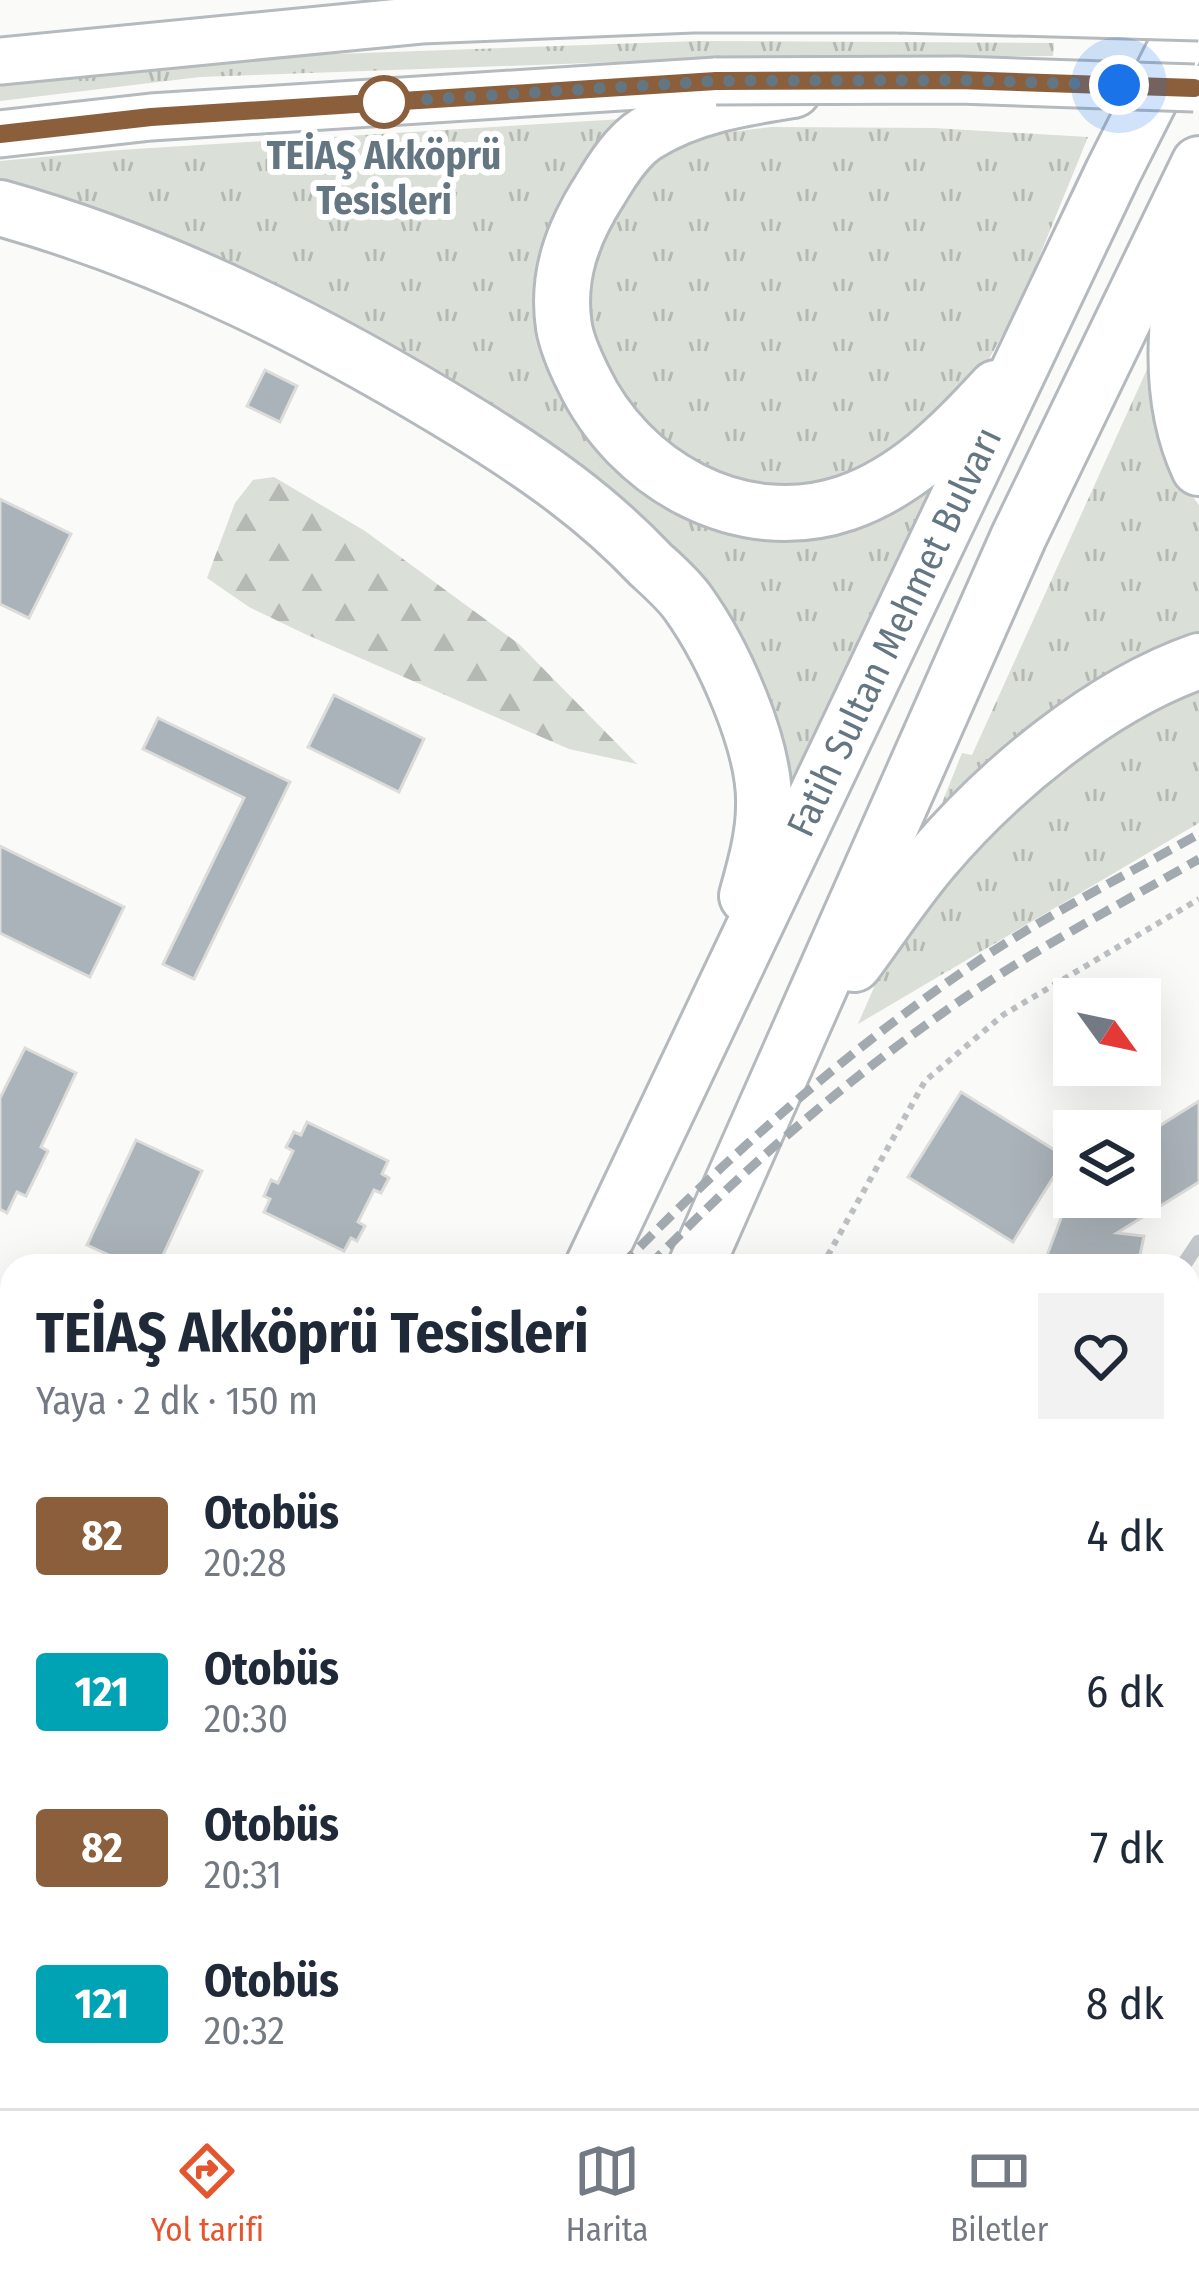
<!DOCTYPE html>
<html lang="tr">
<head>
<meta charset="utf-8">
<style>
  :root { --surface:#fff; --page:#f2f2f3; --text:#1f2937; --muted:#747a83; --line:#e0e1e3; --accent:#e4572e }
  body { margin:0; font-family:"Fira Sans Condensed",sans-serif; background:var(--page); color:var(--text); height:100vh; display:flex; flex-direction:column; font-size:45px; white-space:nowrap }
  * { box-sizing:border-box; margin:0 }
  p { font-size:39px; color:var(--muted) }
  .icon { flex:none; width:66px; height:66px; fill:none; stroke:currentColor; stroke-width:2; stroke-linecap:round; stroke-linejoin:round }
  .map { position:relative; flex:1; overflow:hidden }
  .drawer { position:absolute; left:0px; top:1254px; width:1200px; height:855px; display:flex; flex-direction:column; background:var(--surface); border-radius:36px 36px 0 0; box-shadow:0 12px 48px #0002 }
  .drawer>* { flex:none }
  .badge { padding:0 24px; border-radius:9px; font-size:42px; line-height:78px }
  .needle { width:78px; rotate:123deg }
  .buttons { position:absolute; left:1053px; top:978px; display:grid; gap:24px }
  .buttons a { display:grid; place-items:center; width:108px; height:108px; border-radius:0px; background:var(--surface); box-shadow:0 12px 48px #0002; font-size:60px }
  .you { position:absolute; width:60px; height:60px; margin:-30px; border:9px solid #fff; border-radius:50%; background:#1a73e8; box-shadow:0 0 0 18px #1a73e833 }
  .map>.badge { position:absolute; translate:-50% -50%; box-shadow:0 0 0 6px #fff }
  .round { display:grid; place-items:center; flex:none; width:126px; height:126px; border-radius:0px; background:var(--page) }
  .head { display:flex; align-items:center; justify-content:space-between; height:204px; padding:0 36px }
  h1 { font-size:57px; font-weight:700; line-height:90px }
  ul { padding:0; list-style:none }
  li { display:flex; align-items:center; gap:36px; height:156px; padding:0 36px }
  li div { flex:1 }
  li b { display:block; font-size:45px }
  li em { font-style:normal }
  li .badge { min-width:132px; font-weight:700; text-align:center }
  .tabs { display:flex; justify-content:space-around; align-items:center; height:168px; border-top:3px solid var(--line); background:var(--surface); font-size:33px; color:var(--muted) }
  .tabs a { display:grid; justify-items:center; gap:6px }
  .tabs .current { color:var(--accent) }
  .map>svg:first-child { display:block }
</style>
</head>
<body>
<div class="map">
<svg width="1199" height="2108" viewBox="0 0 1199 2108">
  <defs>
    <pattern id="grass-tufts" width="24" height="20" patternUnits="userSpaceOnUse" patternTransform="scale(3)"><rect width="24" height="20" fill="#dadfd7"/><path d="M3 7l-1-3M5 7V3M7 7l1-3M15 17l-1-3M17 17v-4M19 17l1-3" fill="none" stroke="#b4b9b4"/></pattern>
    <pattern id="forest-firs" width="22" height="20" patternUnits="userSpaceOnUse" patternTransform="scale(3)"><rect width="22" height="20" fill="#dadfd7"/><path d="M5 1l3.5 6h-7zM16 11l3.5 6h-7z" fill="#b4b9b4"/></pattern>
  </defs>
  <rect width="100%" height="100%" fill="#fafaf8"/>
  <g fill="url(#grass-tufts)">
    <polygon points="698,41 1054,43 1053,56 727,58 200,77 0,101 0,78 168,60"/>
    <polygon points="623,119 579,167 559,200 546,232 538,279 611,461 861,515 931,491 897,558 791,806 653,541 0,188 0,161 119,150"/>
    <path d="M772 127 934 128 1088 137 1020 304 985 366 900 456 798 500C770 490 706 476 685 460 597 393 551 310 619 209 634 186 647 161 673 148 705 133 737 131 772 127Z"/>
    <polygon points="1154,354 1180,480 1199,505 1199,643 934,823 962,753 972,755"/>
    <polygon points="1199,681 1199,823 858,1024 879,976 903,939 985,836 1108,729"/>
  </g>
  <g fill="url(#forest-firs)">
    <polygon points="274,477 365,531 519,644 637,764 569,749 305,634 249,607 207,578 235,503 253,480"/>
    <polygon points="1188,2072 1199,2075 1199,2108 1080,2108 1084,2097 1188,2097"/>
  </g>
  <polygon fill="#dadfd7" points="1188,1941 1199,1944 1199,2070 1188,2067"/>
  <g fill="#aab3b9" stroke="#dcdcda" stroke-width="3">
    <polygon points="265,370 297,386 280,422 247,406"/>
    <polygon points="0,499 71,534 29,618 0,604"/>
    <polygon points="334,695 424,739 399,792 308,747"/>
    <polygon points="158,718 290,782 194,979 163,964 244,798 143,749"/>
    <polygon points="0,846 124,907 90,977 0,933"/>
    <polygon points="25,1048 76,1073 41,1147 48,1151 26,1196 17,1192 7,1213 0,1209 0,1098"/>
    <polygon points="961,1092 1066,1157 1013,1242 908,1177"/>
    <polygon points="1199,1101 1199,1182 1117,1233 1144,1236 1140,1255 1079,1262 1080,1266 1043,1266 1072,1189 1074,1197 1140,1197 1140,1138"/>
    <polygon points="307,1122 388,1161 382,1174 389,1178 381,1193 374,1190 358,1222 365,1226 357,1241 351,1238 344,1251 264,1212 270,1199 264,1196 271,1180 278,1183 293,1151 286,1147 294,1132 301,1135"/>
    <polygon points="136,1140 202,1171 158,1266 133,1266 87,1245"/>
    <polygon points="0,1326 12,1331 12,1592 0,1587"/>
    <polygon points="12,1642 12,1716 0,1711 0,1670"/>
    <polygon points="516,2097 616,2097 611,2108 540,2108"/>
  </g>
  <g fill="none" stroke-linecap="round" stroke-linejoin="round">
    <defs>
      <g id="primary">
        <polyline points="0,61 421,20 693,9 900,9"/>
        <polyline points="0,134 151,117 716,81"/>
      </g>
      <g id="highway">
        <path d="M793 90C742 98 690 106 646 134 627 146 612 170 600 190 573 232 556 276 564 327 567 344 575 362 583 378 628 474 740 539 846 503 907 482 953 435 996 388"/>
        <path d="M0 208C168 255 323 334 471 425 537 466 596 507 650 564 663 576 678 589 688 603 723 652 766 746 764 806 764 836 755 867 747 896"/>
        <path d="M1191 217C1179 301 1162 389 1199 468"/>
        <path d="M854 964C880 929 904 892 932 859 999 780 1101 695 1199 661"/>
        <path id="s1" d="M593 1266 1113 172 1199 2"/>
        <polyline points="696,1266 1019,536 1199,164"/>
        <polyline points="215,2108 220,2097"/>
        <polyline points="313,2108 318,2097"/>
      </g>
    </defs>
    <use href="#primary" stroke="#b5babe" stroke-width="51"/>
    <use href="#highway" stroke="#b4b9bd" stroke-width="60"/>
    <polyline stroke="#bbbfc2" stroke-width="6" stroke-dasharray="6 6" stroke-linecap="butt" points="822,1266 925,1081 1003,1015 1199,899"/>
    <g stroke="#c3c8cc" stroke-width="15">
      <polyline points="1183,1266 1199,1242"/>
      <polyline points="1188,1317 1199,1354"/>
      <polyline points="1188,1496 1199,1480"/>
      <polyline points="848,2108 852,2097"/>
    </g>
    <polyline stroke="#c3c8cc" stroke-width="30" points="1199,1910 1199,1914"/>
    <use href="#primary" stroke="#fff" stroke-width="45"/>
    <use href="#highway" stroke="#fff" stroke-width="54"/>
    <g stroke="#a2aab0" stroke-width="9" stroke-dasharray="18 9" stroke-linecap="butt">
      <path d="M621 1266C732 1152 852 1046 984 957 1053 912 1127 874 1199 834"/>
      <path d="M649 1266C746 1166 855 1072 970 994 1044 944 1122 903 1199 859"/>
      <polyline points="124,2108 129,2097"/>
      <polyline points="151,2108 156,2097"/>
    </g>
    <defs>
      <g id="primary-bridge">
        <polyline points="900,9 1199,17"/>
        <polyline points="716,81 959,80 1194,88"/>
      </g>
    </defs>
    <use href="#primary-bridge" stroke="#b5babe" stroke-width="51" stroke-linecap="butt"/>
    <use href="#primary-bridge" stroke="#fff" stroke-width="45"/>
  </g>
  <g fill="none" stroke-linecap="round" stroke-linejoin="round">
    <defs>
      <polyline id="line" points="0,134 151,117 716,81 959,80 1194,88"/>
    </defs>
    <use href="#line" stroke="#fff" stroke-width="27"/>
    <use href="#line" stroke="#8b5e3c" stroke-width="18"/>
    <polyline stroke="#657683" stroke-width="12" stroke-dasharray="0 21.6" points="384,102 716,81 959,80 1119,85"/>
  </g>
  <circle fill="#fff" stroke="#8b5e3c" stroke-width="6" cx="384" cy="102" r="24"/>
  <g text-anchor="middle" dominant-baseline="central" stroke-width="12" stroke-linejoin="round" paint-order="stroke">
    <g font-size="39" font-weight="bold" fill="#657683" stroke="#fff">
      <text x="384" y="156">TEİAŞ Akköprü<tspan x="384" dy="45">Tesisleri</tspan></text>
    </g>
    <g font-size="39" fill="#657683" stroke="#fff">
      <text stroke="none"><textPath href="#s1" startOffset="702">Fatih Sultan Mehmet Bulvarı</textPath></text>
    </g>
  </g>
</svg>
<div class="buttons">
<a><svg class="needle" viewBox="-14 -14 28 28"><path d="M0-13l5 13h-10z" fill="#e53935"/><path d="M0 13l5-13h-10z" fill="#747a83"/></svg></a>
<a><svg class="icon" aria-label="layers" viewBox="0 0 24 24"><path d="M12 4l9 5-9 5-9-5zM3 14l9 5 9-5"/></svg></a>
</div>
<div class="you" style="left:1119px;top:85px"></div>
<section class="drawer">
<div class="head"><div><h1>TEİAŞ Akköprü Tesisleri</h1><p>Yaya · 2 dk · 150 m</p></div><a class="round"><svg class="icon" aria-label="heart" viewBox="0 0 24 24"><path d="M12 20l-8-8c-3-5 5-10 8-4 3-6 11-1 8 4z"/></svg></a></div>
<ul>
<li><span class="badge" style="background:#8b5e3c;color:#fff">82</span><div><b>Otobüs</b><p>20:28</p></div><em>4 dk</em></li>
<li><span class="badge" style="background:#00a3b4;color:#fff">121</span><div><b>Otobüs</b><p>20:30</p></div><em>6 dk</em></li>
<li><span class="badge" style="background:#8b5e3c;color:#fff">82</span><div><b>Otobüs</b><p>20:31</p></div><em>7 dk</em></li>
<li><span class="badge" style="background:#00a3b4;color:#fff">121</span><div><b>Otobüs</b><p>20:32</p></div><em>8 dk</em></li>
</ul>
</section>
</div>
<nav class="tabs">
<a class="current"><svg class="icon" aria-label="directions" viewBox="0 0 24 24"><path d="M12 3l9 9-9 9-9-9zM9 14v-3h6M13 9l2 2-2 2"/></svg>Yol tarifi</a>
<a><svg class="icon" aria-label="map" viewBox="0 0 24 24"><path d="M3 6l6-2 6 2 6-2v14l-6 2-6-2-6 2zM9 4v14M15 6v14"/></svg>Harita</a>
<a><svg class="icon" aria-label="tickets" viewBox="0 0 24 24"><path d="M3 7h18v10H3zM15 7v10"/></svg>Biletler</a>
</nav>
</body>
</html>
